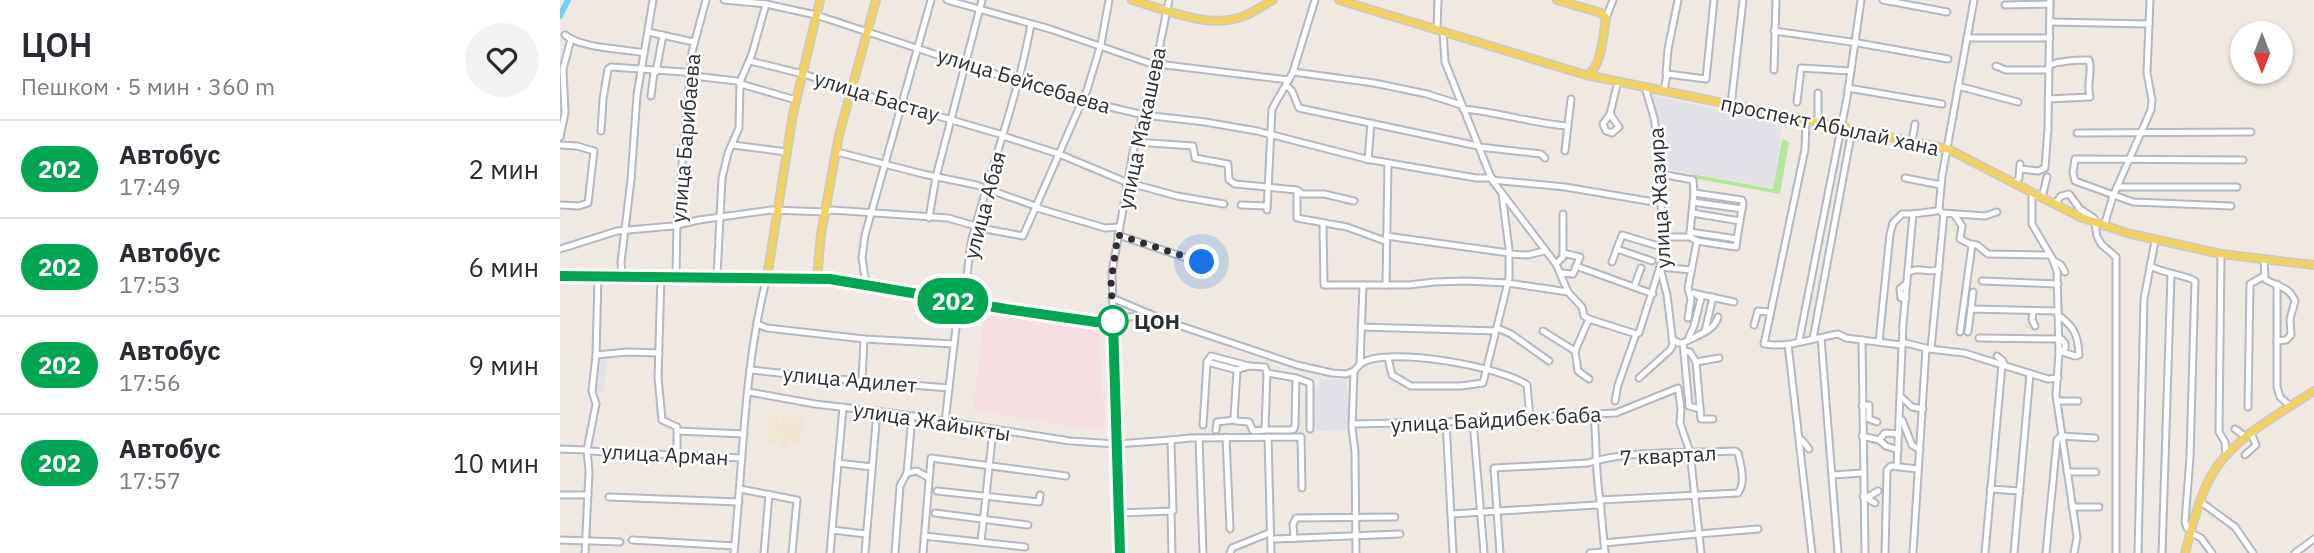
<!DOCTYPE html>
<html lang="ru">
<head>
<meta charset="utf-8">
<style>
  :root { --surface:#fff; --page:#f2f2f3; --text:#2b2b33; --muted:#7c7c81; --line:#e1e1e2 }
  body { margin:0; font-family:"IBM Plex Sans",sans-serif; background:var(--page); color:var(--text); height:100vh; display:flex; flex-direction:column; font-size:26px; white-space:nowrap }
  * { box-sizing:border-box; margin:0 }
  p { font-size:23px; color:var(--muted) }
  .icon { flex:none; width:38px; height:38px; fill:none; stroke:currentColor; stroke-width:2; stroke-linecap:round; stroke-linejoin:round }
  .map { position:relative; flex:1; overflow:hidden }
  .drawer { display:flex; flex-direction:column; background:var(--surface); width:560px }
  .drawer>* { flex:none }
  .badge { padding:0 14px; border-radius:23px; font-size:24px; line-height:46px }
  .needle { width:46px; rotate:180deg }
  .controls { position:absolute; left:1670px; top:21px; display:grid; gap:14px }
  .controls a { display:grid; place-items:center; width:63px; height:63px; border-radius:50%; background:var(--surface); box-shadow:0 2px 5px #0004; font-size:35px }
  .you { position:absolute; width:35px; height:35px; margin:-18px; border:5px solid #fff; border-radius:50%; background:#1a73e8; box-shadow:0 0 0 10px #1a73e833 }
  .map>.badge { position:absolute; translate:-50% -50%; box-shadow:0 0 0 4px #fff }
  .round { display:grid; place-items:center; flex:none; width:74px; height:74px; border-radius:37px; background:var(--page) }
  .head { display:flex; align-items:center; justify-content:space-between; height:119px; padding:0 21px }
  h1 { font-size:33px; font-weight:600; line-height:52px }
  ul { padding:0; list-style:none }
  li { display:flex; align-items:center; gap:21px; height:98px; padding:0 21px; border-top:2px solid var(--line) }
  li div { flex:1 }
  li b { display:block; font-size:26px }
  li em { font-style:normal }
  li .badge { min-width:77px; font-weight:700; text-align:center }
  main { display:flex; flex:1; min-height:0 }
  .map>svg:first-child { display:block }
</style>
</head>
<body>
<main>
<section class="drawer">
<div class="head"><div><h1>ЦОН</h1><p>Пешком · 5 мин · 360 m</p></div><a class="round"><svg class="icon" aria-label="heart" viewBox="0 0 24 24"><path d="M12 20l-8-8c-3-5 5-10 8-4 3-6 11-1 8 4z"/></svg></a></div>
<ul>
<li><span class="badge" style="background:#00a651;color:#fff">202</span><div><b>Автобус</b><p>17:49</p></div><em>2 мин</em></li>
<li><span class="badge" style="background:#00a651;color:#fff">202</span><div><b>Автобус</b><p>17:53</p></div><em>6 мин</em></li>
<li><span class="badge" style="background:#00a651;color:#fff">202</span><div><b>Автобус</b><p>17:56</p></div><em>9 мин</em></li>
<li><span class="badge" style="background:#00a651;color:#fff">202</span><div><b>Автобус</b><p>17:57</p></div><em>10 мин</em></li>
</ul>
</section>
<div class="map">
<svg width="1754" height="553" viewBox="0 0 1754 553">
  <rect width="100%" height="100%" fill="#efe9e1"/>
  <g fill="#e3e1e8">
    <polygon points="1091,95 1222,124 1213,188 1108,169 1103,164 1098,123"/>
    <polygon points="41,357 48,358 43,393 39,392 37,389"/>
    <polygon points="787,379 790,430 757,431 754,419 756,417 754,390 759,389 759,380"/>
  </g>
  <polygon fill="#f0e6d1" points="224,414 231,415 231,423 235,423 235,418 243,418 240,446 232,445 232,440 229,440 228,445 222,449 220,449 221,439 217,438 216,443 208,442 210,415 218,416 218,422 225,423 223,421"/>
  <polygon fill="#f5dfe0" points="425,310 540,327 544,431 413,411"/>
  <polygon fill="#b6e59e" points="1222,139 1229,142 1220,194 1132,178 1132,174 1213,189"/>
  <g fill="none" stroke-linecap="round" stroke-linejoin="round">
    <polyline stroke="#75cff0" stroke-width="6" points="0,16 8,0"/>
    <defs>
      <g id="minor">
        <polyline points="164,0 206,4 256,15 499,95 584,115 645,122 697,131 806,159 916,178 932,178"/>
        <polyline points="387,0 490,29 589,63 729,80"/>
        <polyline points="1323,0 1387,12"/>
        <polyline points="1445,5 1490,4"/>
        <polyline points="1046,18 1053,0"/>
        <polyline points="1490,22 1589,24"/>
        <polyline points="877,30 878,0"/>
        <polyline points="1214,31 1298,43 1388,59"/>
        <polyline points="88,32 134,42"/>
        <polyline points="883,32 885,62 932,180 996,264 1008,292 1022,307 1024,316 1029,319"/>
        <path d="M5 35C20 48 64 49 84 53"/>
        <polyline points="1407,38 1490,38"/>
        <polyline points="190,61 247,75 299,93 443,135"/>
        <polyline points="1436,66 1446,70 1488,70"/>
        <polyline points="1214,70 1216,0"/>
        <polyline points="96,72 103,35"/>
        <polyline points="733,72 814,83 867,94 901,105"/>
        <polyline points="1106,74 1108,49 1118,0"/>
        <polyline points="726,85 732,91 739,108 918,146"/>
        <polyline points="1398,86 1458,102"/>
        <polyline points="1288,88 1382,104"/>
        <polyline points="1104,91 1107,74 1146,79 1154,0"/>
        <polyline points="91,96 94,72"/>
        <path d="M1488 99 1530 97C1526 82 1533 73 1529 60 1517 60 1500 61 1489 65"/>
        <polyline points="1237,102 1241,68 1291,71"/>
        <polyline points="1171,105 1183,0"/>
        <path d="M903 109C938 112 971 123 1007 126"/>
        <polyline points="1050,114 1043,124 1046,131 1052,133 1059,127 1050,114 1058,81"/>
        <path d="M1246 120 1245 149 1204 344C1230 348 1253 338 1278 334L1286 338 1341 345 1346 343 1369 349 1404 353 1488 379 1498 378"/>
        <polyline points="1258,123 1258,93"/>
        <polyline points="41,131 43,99 48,69 51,67 124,72 142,77 177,81 184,85 236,100"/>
        <polyline points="1517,133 1691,132"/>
        <polyline points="443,136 499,154 566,182 617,196 664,204"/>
        <polyline points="0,137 5,113 3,69 11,39"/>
        <polyline points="576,142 633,146 635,158 668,164 669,180 675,184 737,190 742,194 764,194 794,201"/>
        <polyline points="1352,142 1355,124"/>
        <polyline points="0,145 17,146 34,151 28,203 19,206 0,205"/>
        <polyline points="173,145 227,152"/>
        <polyline points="919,147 981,154 985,158"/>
        <polyline points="1005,151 1011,99"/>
        <polyline points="277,152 363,174 416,185 478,207"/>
        <polyline points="808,160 811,123"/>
        <polyline points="1460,169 1478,171 1485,168 1488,128 1490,0"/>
        <polyline points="1106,175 1133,180 1134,193 1130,233"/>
        <polyline points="1345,178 1381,185"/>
        <polyline points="932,180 1005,187 1100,203"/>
        <polyline points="1455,183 1459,178 1460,164"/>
        <polyline points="1558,187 1677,187"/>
        <polyline points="737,192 737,218 787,227 825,241"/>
        <polyline points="1472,192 1472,224 1492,258 1497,271 1499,353 1496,395 1517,537 1514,553"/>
        <polyline points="1482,198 1487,177"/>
        <polyline points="1133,202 1182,209"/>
        <polyline points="1495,204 1501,196 1509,194 1520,209 1534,218 1537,236 1541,244 1556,257 1556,553"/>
        <polyline points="681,205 707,206"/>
        <polyline points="1671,206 1573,202 1515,181 1513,173 1515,159 1683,160"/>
        <polyline points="477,208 545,228 559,227"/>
        <polyline points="1379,209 1382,176 1414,0"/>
        <polyline points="707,210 712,109 733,72 755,0"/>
        <polyline points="1132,213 1180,221"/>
        <polyline points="1394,214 1402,226 1400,239 1412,245 1400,332"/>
        <polyline points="369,218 376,177 422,0"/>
        <polyline points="763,224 764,285 849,285 874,282 905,281 948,283 1008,292"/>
        <polyline points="1544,226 1553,196 1591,110 1592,100 1587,73 1590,0"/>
        <polyline points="415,227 463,236 527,90 541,44 549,0"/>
        <polyline points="1130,232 1177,239 1183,203 1182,200 1134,193"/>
        <polyline points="558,235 641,263 648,256"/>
        <polyline points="826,236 949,253"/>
        <polyline points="1105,237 1130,237 1137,241 1128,288 1131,299 1128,318"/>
        <polyline points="1137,241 1176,247 1177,239"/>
        <polyline points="1411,244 1417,245 1428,254 1490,255"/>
        <polyline points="0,249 57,231 113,226 139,220 211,210 266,212 272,210 388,218 416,226"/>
        <polyline points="1057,249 1092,261"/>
        <polyline points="949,254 968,255 984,251"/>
        <polyline points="1661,254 1659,432 1665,442 1666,456"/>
        <path d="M1704 259 1705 279C1717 287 1729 286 1735 301L1730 319 1731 335 1726 340 1717 341V387L1720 397 1730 406"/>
        <polyline points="1494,261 1501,265 1505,272"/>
        <polyline points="1052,262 1062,235 1105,248"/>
        <polyline points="996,264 1003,257 1003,214"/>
        <polyline points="1016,266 1074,287"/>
        <path d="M1590 266C1605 274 1627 275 1635 281L1630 457 1625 522 1627 528"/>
        <polyline points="1100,267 1131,270"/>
        <polyline points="1081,268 1074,287 1093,294"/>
        <polyline points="1001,273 1013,274 1020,257 1003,253"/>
        <path d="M1348 273C1359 265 1369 275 1379 269"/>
        <polyline points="157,276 162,178 168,153 179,128 180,82 192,54 206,4"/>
        <polyline points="62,277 61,262 71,180 77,95 93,0"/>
        <polyline points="101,277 98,377 102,420 117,427 117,455"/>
        <polyline points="116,277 117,220 132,52 146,0"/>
        <polyline points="257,278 536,322 590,314"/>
        <polyline points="1422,281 1498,284"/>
        <polyline points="306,284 302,258 305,235 371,0"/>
        <polyline points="1717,284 1717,341"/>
        <polyline points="826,285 828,163"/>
        <polyline points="1137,294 1174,302"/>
        <polyline points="552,298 609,322 737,365 772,373 786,374 794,371"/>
        <polyline points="1346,298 1341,298 1340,289 1347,283"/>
        <polyline points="1411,309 1413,292"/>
        <polyline points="1473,311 1472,320 1475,326"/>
        <path d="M1498 315C1515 327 1518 336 1519 355L1515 356 1499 351"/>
        <polyline points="1029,319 1076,334 1079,333 1103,257 1105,245 1098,174 1099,148 1094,118 1085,87"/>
        <polyline points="539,322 545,326 553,336"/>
        <polyline points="197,324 207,328 304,339 394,344"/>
        <polyline points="1194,325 1198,311 1210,312"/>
        <polyline points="801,327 936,331"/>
        <polyline points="937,328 951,334 989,361"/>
        <polyline points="983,331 1015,351 1029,319"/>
        <polyline points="1145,331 1153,297"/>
        <polyline points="1408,332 1411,309 1498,311"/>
        <polyline points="1129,337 1134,326 1141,298 1134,293"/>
        <polyline points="1499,337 1505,343 1505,349 1501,351"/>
        <polyline points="1261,338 1278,553"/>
        <polyline points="1419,338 1499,339"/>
        <path d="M1112 339 1119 343H1123C1135 336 1155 331 1158 317"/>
        <polyline points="1253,339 1292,130"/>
        <polyline points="1302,340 1305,553"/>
        <polyline points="1239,341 1287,98 1301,0"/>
        <polyline points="1319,342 1330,234 1333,223 1342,214 1353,214"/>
        <polyline points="1123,343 1129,406 1140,409"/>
        <polyline points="1228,344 1252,553"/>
        <polyline points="1371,349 1384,213"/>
        <polyline points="1015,351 1018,371 1029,379"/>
        <polyline points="1125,351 1130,352 1136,362 1141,419 1153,419"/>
        <polyline points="36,355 67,352 99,353"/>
        <polyline points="1437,356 1443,361 1444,365"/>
        <polyline points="828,358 832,375 851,386 901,386 923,383 949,278 949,249 942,194"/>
        <polyline points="647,362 651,356 689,366"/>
        <polyline points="1136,362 1159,358"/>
        <polyline points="800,364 803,285"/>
        <polygon points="689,366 705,367 707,373 705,430 693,431 689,422 676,421 674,418 677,370"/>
        <polyline points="191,370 277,379 389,388"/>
        <path d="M794 371C795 370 800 364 802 363 828 346 943 367 967 385L970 418"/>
        <polyline points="794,371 792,428 795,452 796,553"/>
        <polyline points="736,378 750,383 750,429"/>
        <polyline points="1079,378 1110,350 1113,344 1107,295 1100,267"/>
        <polyline points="302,381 304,339"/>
        <polyline points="189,392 255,404 331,413 510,441 556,444 611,440"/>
        <polyline points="1340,396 1352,407 1363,409"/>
        <polyline points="1055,401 1058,385 1076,334"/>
        <polyline points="1497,401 1518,401"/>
        <polyline points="1302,406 1309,405 1309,419 1317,422"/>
        <polyline points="1688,407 1690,284 1704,276"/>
        <path d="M1034 415C1037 445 1035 471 1040 500"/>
        <polyline points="1342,420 1352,445 1360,450"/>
        <polyline points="913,421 924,553"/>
        <path d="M385 422 399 302C408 289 408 256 412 239 431 167 458 97 471 24"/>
        <polyline points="886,422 893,553"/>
        <polyline points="792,424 886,422 1056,413 1118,388 1121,408 1120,423 1130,452 1141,553"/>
        <polyline points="643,425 647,362 677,370"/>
        <polyline points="1675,429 1686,437"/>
        <polyline points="656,430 657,422 675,420"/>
        <polyline points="705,430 730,430 734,429 735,425 736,378 707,373"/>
        <polyline points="118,431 184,434"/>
        <polyline points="1302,436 1319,440 1326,446 1338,450"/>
        <polyline points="666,437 670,529"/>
        <polyline points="708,437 711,553"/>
        <polyline points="639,438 643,553"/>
        <polyline points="1242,440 1249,449"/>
        <polyline points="1319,440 1325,433 1339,434"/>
        <polyline points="0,449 27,450"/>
        <polyline points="27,451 182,458"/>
        <polyline points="1685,455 1696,445 1691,433"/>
        <polyline points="278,463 312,467"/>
        <polyline points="1337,466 1343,324 1353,214 1376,211 1379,209 1382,213 1425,216 1437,212"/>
        <polyline points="1507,472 1536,472"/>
        <polyline points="347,473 357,471 369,478"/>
        <polyline points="1272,475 1303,473"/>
        <polyline points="180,489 237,500 232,553"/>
        <polyline points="1430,489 1460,491"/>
        <polyline points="377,491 479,502 480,495"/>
        <polyline points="0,495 28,495"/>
        <polyline points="1303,496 1315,503"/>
        <polyline points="49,497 179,502"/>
        <polyline points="1308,497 1318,491"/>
        <polyline points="1641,502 1675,527 1693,553"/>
        <polyline points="1512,507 1539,507"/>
        <path d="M937 511 934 468 1028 463C1067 450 1132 453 1175 451L1178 453C1181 465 1186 483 1178 493L1040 500 1045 553"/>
        <polyline points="937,511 940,553"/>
        <polyline points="611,512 612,553"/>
        <polyline points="375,513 468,525"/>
        <polyline points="558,513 613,511 611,440 630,438 741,437 742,488"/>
        <polyline points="891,514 1037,505 1041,507"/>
        <polyline points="272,530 306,534"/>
        <polyline points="1631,533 1641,538 1652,553"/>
        <polyline points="1138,534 1198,529"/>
        <polyline points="364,536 465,547"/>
        <polyline points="734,538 733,524 736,518 835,517"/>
        <polyline points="715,539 840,534"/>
        <polyline points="0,540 60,542"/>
        <polyline points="72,540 175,546"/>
        <polyline points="421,542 433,430"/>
        <polyline points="1044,543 1138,534"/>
        <polyline points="25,553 29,472 27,450 36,404 32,391 36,355 38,277"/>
        <path d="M174 553C183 463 184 364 207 277"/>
        <polyline points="204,553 209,494"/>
        <polyline points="270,553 283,407"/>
        <polyline points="305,553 317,411"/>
        <polyline points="335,553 340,486 347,473 352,416"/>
        <polyline points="363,553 371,458 506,476"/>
        <polyline points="560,553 552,272 573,152 596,64 609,0"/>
        <polyline points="670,553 672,548 709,533"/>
        <polyline points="1030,553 1045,552"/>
        <polyline points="1325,553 1327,470 1331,466 1358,469"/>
        <polyline points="1353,553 1366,348"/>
        <polyline points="1425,553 1442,365"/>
        <polyline points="1454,553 1470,374"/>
        <polyline points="1486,553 1497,440 1501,436 1535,438"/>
        <polyline points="1578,553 1584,299 1595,241"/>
        <polyline points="1602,553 1611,275"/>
        <polyline points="1735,553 1754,539"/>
      </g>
      <g id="major">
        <path d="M572 0C606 10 650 30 684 16 694 12 704 5 713 0"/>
        <polyline points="779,0 1026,75 1388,149 1520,217 1567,233 1661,254 1754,265"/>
        <path d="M997 0 1041 13 1046 18C1043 35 1042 65 1028 75"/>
        <polyline points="0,276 257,278 261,234 279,135 316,0"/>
        <polyline points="207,277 233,114 260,0"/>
        <path d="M1625 553C1632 528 1638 500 1651 476 1673 437 1718 415 1754 391"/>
      </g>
    </defs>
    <use href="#minor" stroke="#b4b7c1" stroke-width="9"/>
    <use href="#major" stroke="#c9c9c9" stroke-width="10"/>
    <use href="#minor" stroke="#fff" stroke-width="5"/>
    <use href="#major" stroke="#f2d163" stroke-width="7"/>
  </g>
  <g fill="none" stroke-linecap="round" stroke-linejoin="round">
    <defs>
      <polyline id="line" points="0,276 270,279 446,309 536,322 553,320 560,553"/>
    </defs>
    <use href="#line" stroke="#fff" stroke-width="16"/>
    <use href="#line" stroke="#00a651" stroke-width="10"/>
    <polyline stroke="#2e2e2e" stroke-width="7" stroke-dasharray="0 12.6" points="553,321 551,281 558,235 642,262"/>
  </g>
  <circle fill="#fff" stroke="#00a651" stroke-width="3.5" cx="553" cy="321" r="14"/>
  <g text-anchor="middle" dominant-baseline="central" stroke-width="5" stroke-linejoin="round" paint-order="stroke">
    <g font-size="21" fill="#2e2e2e" stroke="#fff">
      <text transform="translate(464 80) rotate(17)">улица Бейсебаева</text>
      <text transform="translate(317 96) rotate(17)">улица Бастау</text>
      <text transform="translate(1270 125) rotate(12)">проспект Абылай хана</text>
      <text transform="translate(581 128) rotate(-78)">улица Макашева</text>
      <text transform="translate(125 138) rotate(-85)">улица Барибаева</text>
      <text transform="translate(1099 198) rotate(-93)">улица Жазира</text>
      <text transform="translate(424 205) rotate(-75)">улица Абая</text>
      <text transform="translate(290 379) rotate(5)">улица Адилет</text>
      <text transform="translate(936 419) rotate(-3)">улица Байдибек баба</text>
      <text transform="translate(372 421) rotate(9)">улица Жайыкты</text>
      <text transform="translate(105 454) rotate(3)">улица Арман</text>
      <text transform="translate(1108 455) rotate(-3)">7 квартал</text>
    </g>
    <g font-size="21" font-weight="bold" fill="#2e2e2e" stroke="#fff" text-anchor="start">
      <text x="574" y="321">ЦОН</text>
    </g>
  </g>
</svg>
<div class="controls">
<a><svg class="needle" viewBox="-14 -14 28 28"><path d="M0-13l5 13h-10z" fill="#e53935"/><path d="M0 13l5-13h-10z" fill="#7c7c81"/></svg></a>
</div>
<div class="you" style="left:642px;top:262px"></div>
<b class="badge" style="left:393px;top:301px;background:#00a651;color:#fff">202</b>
</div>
</main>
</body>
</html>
